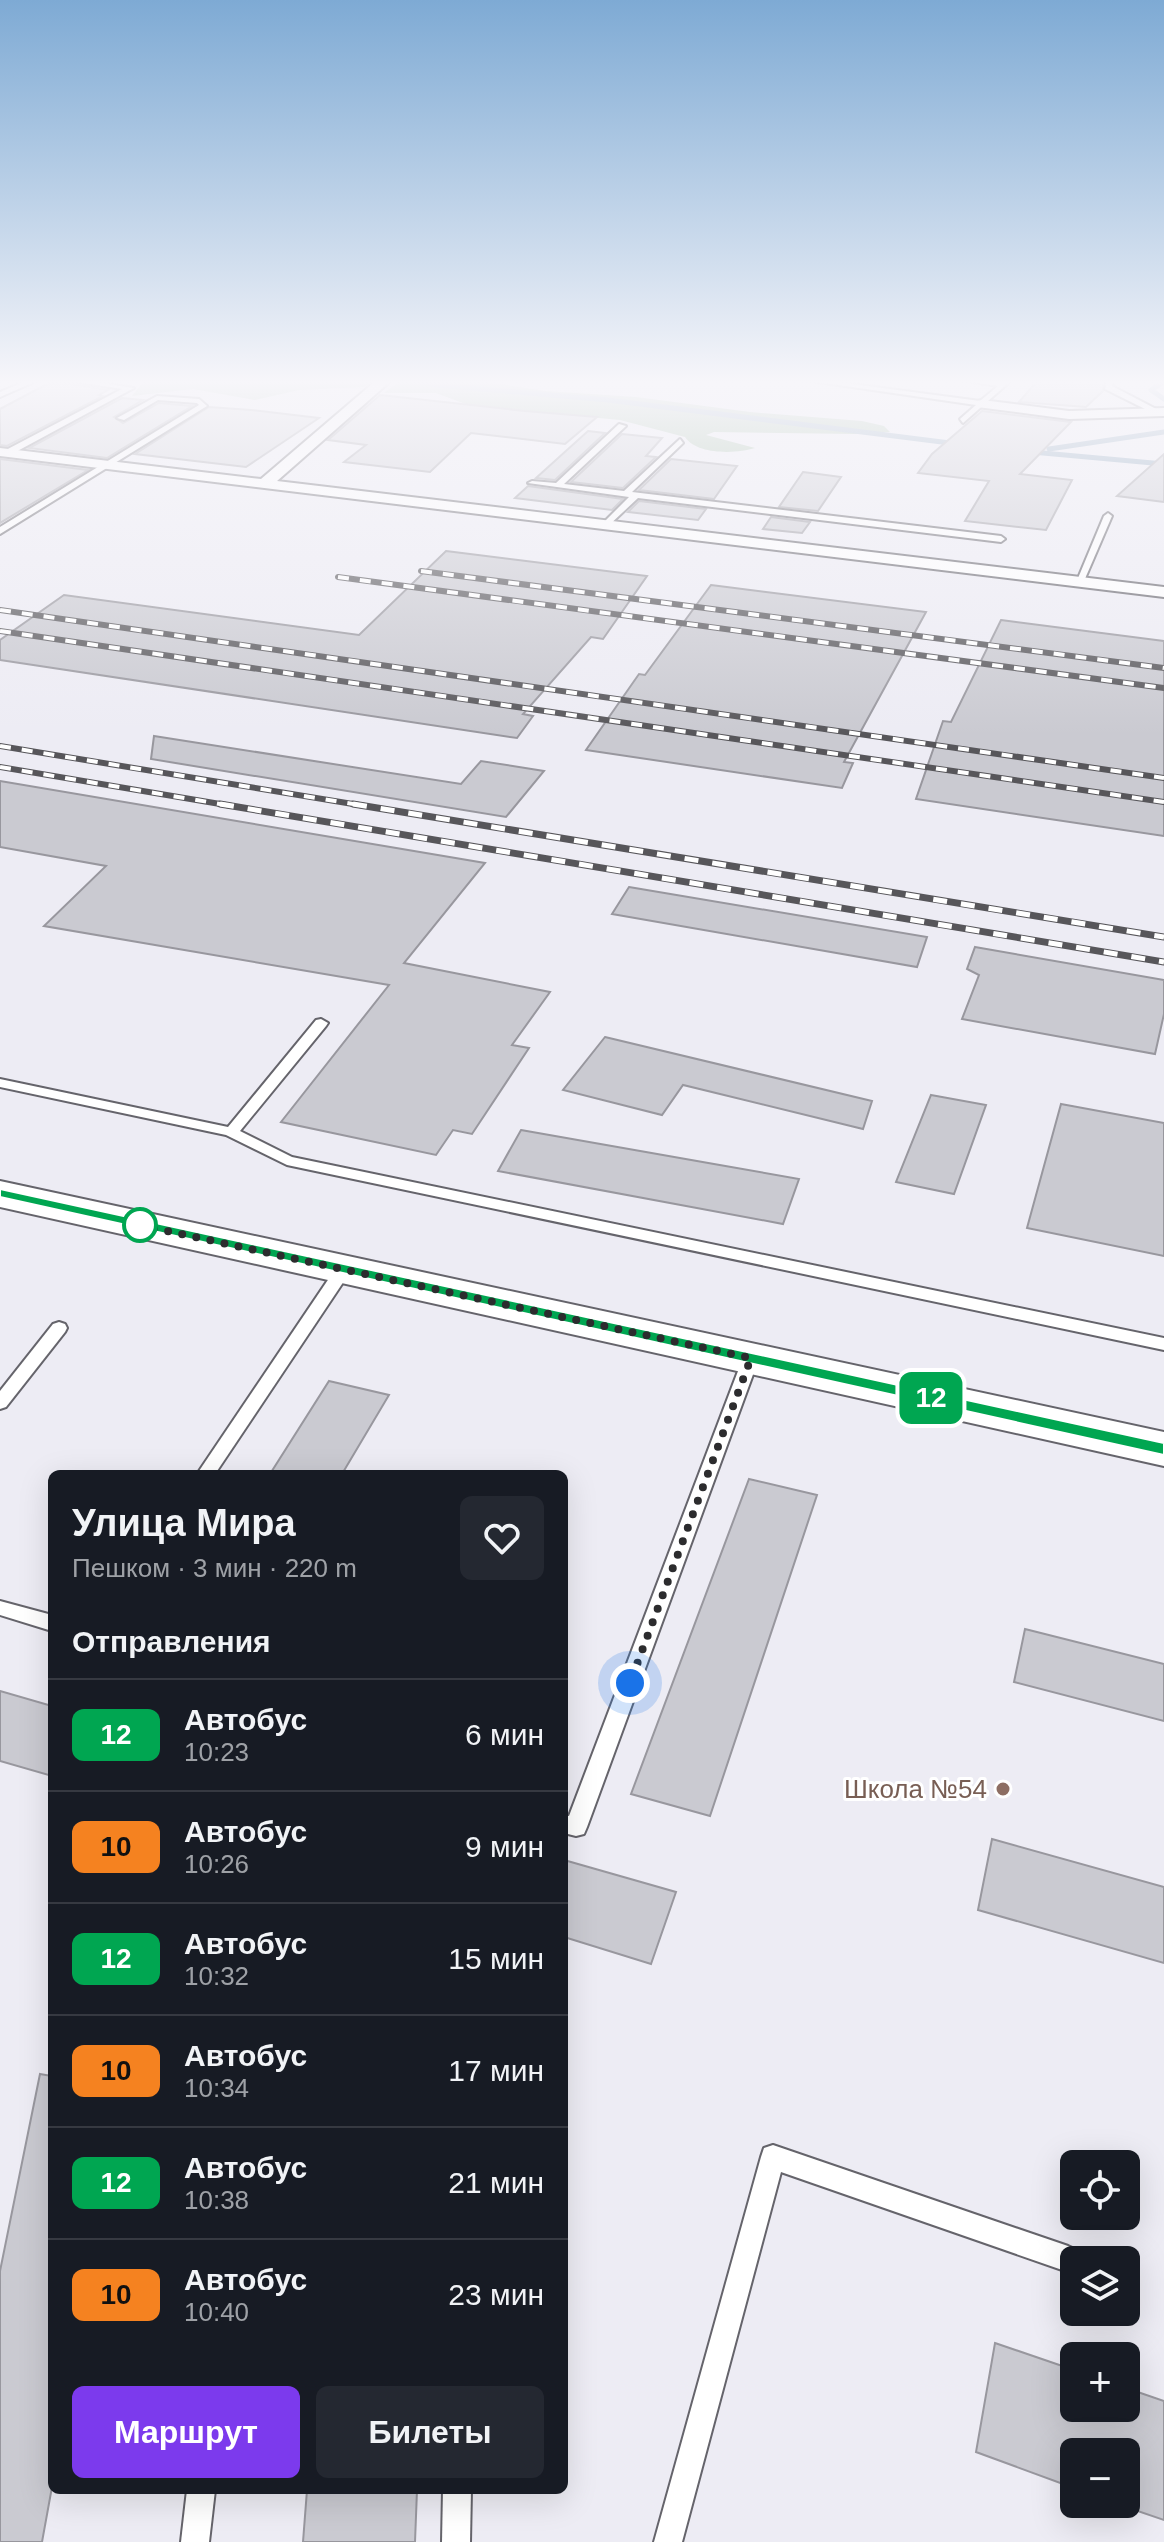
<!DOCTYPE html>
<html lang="ru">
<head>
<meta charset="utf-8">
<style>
  :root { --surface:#171b24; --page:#242831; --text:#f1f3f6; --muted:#9ea1a6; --line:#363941; --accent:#7c3aed }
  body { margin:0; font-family:Arial,sans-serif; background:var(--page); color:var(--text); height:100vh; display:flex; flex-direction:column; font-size:30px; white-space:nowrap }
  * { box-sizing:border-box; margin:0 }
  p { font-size:26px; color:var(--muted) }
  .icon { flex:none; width:44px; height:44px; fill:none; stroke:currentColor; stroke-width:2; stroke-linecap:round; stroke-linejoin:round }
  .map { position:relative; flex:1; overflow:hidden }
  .side { position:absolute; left:48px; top:1470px; width:520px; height:1024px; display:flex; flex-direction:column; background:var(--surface); border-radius:12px; box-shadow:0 8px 32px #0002 }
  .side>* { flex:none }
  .badge { padding:0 16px; border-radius:12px; font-size:28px; line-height:52px }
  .buttons { position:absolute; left:1060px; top:2150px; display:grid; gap:16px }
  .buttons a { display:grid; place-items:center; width:80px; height:80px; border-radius:12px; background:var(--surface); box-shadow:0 8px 32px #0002; font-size:40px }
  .you { position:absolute; width:40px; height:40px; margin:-20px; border:6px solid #fff; border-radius:50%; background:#1a73e8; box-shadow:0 0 0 12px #1a73e833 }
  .map>.badge { position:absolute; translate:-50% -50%; box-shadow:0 0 0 4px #fff }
  h2 { padding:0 24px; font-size:30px; line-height:72px }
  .round { display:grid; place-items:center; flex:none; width:84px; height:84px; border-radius:12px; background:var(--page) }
  .head { display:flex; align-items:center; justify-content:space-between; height:136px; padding:0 24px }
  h1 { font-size:38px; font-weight:700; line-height:60px }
  .button { display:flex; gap:16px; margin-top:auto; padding:16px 24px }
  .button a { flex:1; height:92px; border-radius:12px; background:var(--accent); color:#fff; font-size:32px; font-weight:700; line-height:92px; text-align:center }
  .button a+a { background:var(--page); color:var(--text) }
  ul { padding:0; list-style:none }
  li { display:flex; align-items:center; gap:24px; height:112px; padding:0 24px; border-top:2px solid var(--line) }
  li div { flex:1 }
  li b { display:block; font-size:30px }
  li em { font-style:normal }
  li .badge { min-width:88px; font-weight:700; text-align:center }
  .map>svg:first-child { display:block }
</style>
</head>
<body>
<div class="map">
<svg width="1164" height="2542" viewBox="0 0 1164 2542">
  <rect width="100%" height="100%" fill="#edecf4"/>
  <g fill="#9dba9f">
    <polygon points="124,379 378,379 364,387 299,390 255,400 193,389 132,396 142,383"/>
    <path d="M403 379H466L546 391 636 397 750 412 862 421 884 426 890 432 856 434 714 432 706 435 755 448C736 454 697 455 685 437L620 420 471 406 436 393H384Z"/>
  </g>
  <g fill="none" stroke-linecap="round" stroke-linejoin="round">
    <g stroke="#809cb5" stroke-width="5">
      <polyline points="414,379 436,385 608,400 958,444"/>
      <polyline points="1161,379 1162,383 1151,390 1164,399"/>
      <polyline points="1049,449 1164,432"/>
      <polyline points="1032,452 1164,464"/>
    </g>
  </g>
  <g fill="#cacad1" stroke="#98979e" stroke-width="2">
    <polygon points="1039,379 1104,379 1103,391 1086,407 1019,402"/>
    <polygon points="61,382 108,390 99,395 103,396 7,446 0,445 0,409 47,384"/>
    <polygon points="380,395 525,411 597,417 565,444 471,433 430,472 344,462 366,445 328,440"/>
    <polygon points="122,398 143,400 114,417 123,423 159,403 192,406 107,458 29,448"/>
    <polygon points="209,407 251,410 319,418 246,467 135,454"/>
    <polygon points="982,411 1071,422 1020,474 1072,480 1046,530 965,521 989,481 918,473 932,454"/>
    <polygon points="588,431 605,433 555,480 536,478"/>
    <polygon points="622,434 662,438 646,456 656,457 623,488 571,482"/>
    <polygon points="1164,454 1164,502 1117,496"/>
    <polygon points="0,459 88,470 0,523"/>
    <polygon points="671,459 737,466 714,499 639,490"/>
    <polygon points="803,472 841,477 818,511 779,507"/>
    <polygon points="528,486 623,499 612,510 515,498"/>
    <polygon points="639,501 706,509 698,520 628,512"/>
    <polygon points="771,517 810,522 802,533 763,529"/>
    <polygon points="446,551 647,576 603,639 591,637 523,714 533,716 517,738 0,660 0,640 64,595 359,635"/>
    <polygon points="711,585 926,612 844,762 853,763 842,788 586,750 639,674 645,675"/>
    <polygon points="1001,620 1164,641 1164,836 916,799 943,721 951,722"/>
    <polygon points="154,736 461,784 481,761 544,771 506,817 151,759"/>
    <polygon points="0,781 485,863 404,963 550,992 512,1045 529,1048 472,1134 453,1130 436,1155 281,1122 389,985 44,926 106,866 0,847"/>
    <polygon points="629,887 927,937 917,967 612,914"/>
    <polygon points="975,947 1164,980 1164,1014 1155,1054 962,1019 979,975 967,969"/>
    <polygon points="605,1037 872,1101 863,1129 683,1085 662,1115 563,1090"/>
    <polygon points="931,1095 986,1105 954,1194 896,1182"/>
    <polygon points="1061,1104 1164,1123 1164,1256 1027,1228"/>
    <polygon points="521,1130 714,1164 799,1179 783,1224 498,1171"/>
    <polygon points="329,1381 389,1395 342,1474 270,1474"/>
    <polygon points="749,1479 817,1495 710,1816 631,1794"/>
    <polygon points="1025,1629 1164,1664 1164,1721 1014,1682"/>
    <polygon points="0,1691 52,1706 52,1776 0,1761"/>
    <polygon points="992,1839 1164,1887 1164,1963 978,1910"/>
    <polygon points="564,1860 676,1892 651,1964 564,1937"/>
    <polygon points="40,2074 52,2076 52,2487 42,2542 0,2542 0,2271"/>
    <polygon points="995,2343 1074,2370 1074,2408 1126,2408 1126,2388 1164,2401 1164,2520 1126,2507 1126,2452 1074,2452 1074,2488 976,2452"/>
    <polygon points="307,2490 417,2490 415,2542 303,2542"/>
  </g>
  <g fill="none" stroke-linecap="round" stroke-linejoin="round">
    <defs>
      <g id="lane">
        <polygon points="31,379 41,379 0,397 0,392"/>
        <polygon points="60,379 77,379 134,388 10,455 4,455 4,451 122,389"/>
        <polygon points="797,379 815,379 980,401 998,386 954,379 1002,382 1005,379 1013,379 963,423 960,419 976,405"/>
        <polygon points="1107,379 1114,379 1112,386 1162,412 1155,414 1105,389"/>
        <polygon points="157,396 199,399 207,406 0,534 0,527 199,405 197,403 158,400 124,420 117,418"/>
        <polygon points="619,424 626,426 564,484 624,491 680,439 683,443 632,492 1001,536 1005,539 1001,542 638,498 606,528 602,525 603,523 629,497 528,483 532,481 556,483"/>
        <polygon points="1108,513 1112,516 1084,581 1076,583 1104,516"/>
        <polygon points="321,1019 328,1023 326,1026 240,1131 292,1157 1164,1338 1164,1350 287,1165 226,1135 0,1087 0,1079 228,1127 316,1020"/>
        <polygon points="344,1264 352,1269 215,1474 197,1474 338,1265"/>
        <polygon points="59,1322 65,1324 67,1328 65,1332 6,1407 0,1409 0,1391 53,1324"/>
        <polygon points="751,1352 759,1358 587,1827 584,1834 576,1836 564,1833 564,1815 569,1816 743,1358"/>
        <polygon points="0,1601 52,1615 52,1631 0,1615"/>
        <polygon points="773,2145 1068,2246 1077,2250 1081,2259 1074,2260 1074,2269 1068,2272 781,2172 682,2542 654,2542 761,2157 764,2148"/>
        <polygon points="187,2490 215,2490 209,2542 181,2542"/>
        <polygon points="443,2490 471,2490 470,2542 442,2542"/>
      </g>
      <g id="street">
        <polygon points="378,379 393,379 277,481 1164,587 1164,597 0,456 0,448 261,479"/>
        <polygon points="982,400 1069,411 1164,408 1164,416 1069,419 977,407 977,401"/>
      </g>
      <polygon id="secondary" points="0,1181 1164,1432 1164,1466 0,1207"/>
    </defs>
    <use href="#lane" stroke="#65646b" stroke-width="4"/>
    <use href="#street" stroke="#65646b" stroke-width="4"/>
    <use href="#secondary" stroke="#65646b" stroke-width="4"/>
    <use href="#lane" fill="#fff" fill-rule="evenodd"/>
    <use href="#street" fill="#fff" fill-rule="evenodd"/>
    <use href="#secondary" fill="#fff" fill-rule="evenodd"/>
    <defs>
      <g id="rail-far1">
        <polyline points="421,571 1164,668"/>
        <polyline points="338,577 1164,688"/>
        <polyline points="0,610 1164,778"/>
        <polyline points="0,631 1164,802"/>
        <polyline points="0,746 365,806"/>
        <polyline points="0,767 232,806"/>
      </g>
      <g id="rail">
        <polyline points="220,804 1164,962"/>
        <polyline points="353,804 1164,937"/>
      </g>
    </defs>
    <use href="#rail-far1" stroke="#57565a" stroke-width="6"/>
    <use href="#rail" stroke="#57565a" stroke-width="7"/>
    <use href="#rail-far1" stroke="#fff" stroke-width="4" stroke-dasharray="11" stroke-linecap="butt"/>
    <use href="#rail" stroke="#fff" stroke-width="5" stroke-dasharray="14" stroke-linecap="butt"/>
  </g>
  <linearGradient id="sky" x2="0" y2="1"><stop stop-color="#7eaad4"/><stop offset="0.52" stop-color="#f7f6fa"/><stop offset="1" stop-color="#f7f6fa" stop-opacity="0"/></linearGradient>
  <rect width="1164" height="735" fill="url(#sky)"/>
  <polygon fill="#00a651" stroke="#fff" stroke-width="2" points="0,1189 1164,1443 1164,1455 0,1197"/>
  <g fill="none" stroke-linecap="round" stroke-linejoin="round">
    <polyline stroke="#2c2c2e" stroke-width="8" stroke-dasharray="0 14.4" points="140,1225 751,1358 630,1683"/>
  </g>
  <circle fill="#fff" stroke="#00a651" stroke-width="4" cx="140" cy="1225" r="16"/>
  <circle fill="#8d6e63" stroke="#fff" stroke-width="3" cx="1003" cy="1789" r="8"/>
  <g text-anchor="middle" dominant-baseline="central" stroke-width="6" stroke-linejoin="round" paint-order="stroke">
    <g font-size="26" fill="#785e54" stroke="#fff" text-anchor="end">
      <text x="987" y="1789">Школа №54</text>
    </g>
  </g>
</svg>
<div class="buttons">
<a><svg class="icon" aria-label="locate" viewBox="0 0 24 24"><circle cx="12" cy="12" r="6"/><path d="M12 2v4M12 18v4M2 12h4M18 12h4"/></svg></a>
<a><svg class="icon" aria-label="layers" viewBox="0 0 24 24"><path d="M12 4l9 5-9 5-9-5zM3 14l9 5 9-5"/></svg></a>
<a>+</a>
<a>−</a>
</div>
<div class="you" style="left:630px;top:1683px"></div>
<b class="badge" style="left:931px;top:1398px;background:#00a651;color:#fff">12</b>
<section class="side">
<div class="head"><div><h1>Улица Мира</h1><p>Пешком · 3 мин · 220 m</p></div><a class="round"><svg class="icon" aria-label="heart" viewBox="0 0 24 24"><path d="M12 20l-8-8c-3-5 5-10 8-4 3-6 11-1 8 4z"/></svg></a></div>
<h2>Отправления</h2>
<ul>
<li><span class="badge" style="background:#00a651;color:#fff">12</span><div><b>Автобус</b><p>10:23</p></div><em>6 мин</em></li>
<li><span class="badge" style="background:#f58220;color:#111">10</span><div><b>Автобус</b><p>10:26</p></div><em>9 мин</em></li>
<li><span class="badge" style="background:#00a651;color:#fff">12</span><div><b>Автобус</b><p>10:32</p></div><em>15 мин</em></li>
<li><span class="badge" style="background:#f58220;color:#111">10</span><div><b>Автобус</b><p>10:34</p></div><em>17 мин</em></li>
<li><span class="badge" style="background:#00a651;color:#fff">12</span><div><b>Автобус</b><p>10:38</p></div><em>21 мин</em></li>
<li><span class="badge" style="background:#f58220;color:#111">10</span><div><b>Автобус</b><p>10:40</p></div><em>23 мин</em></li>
</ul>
<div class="button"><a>Маршрут</a><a>Билеты</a></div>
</section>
</div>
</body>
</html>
